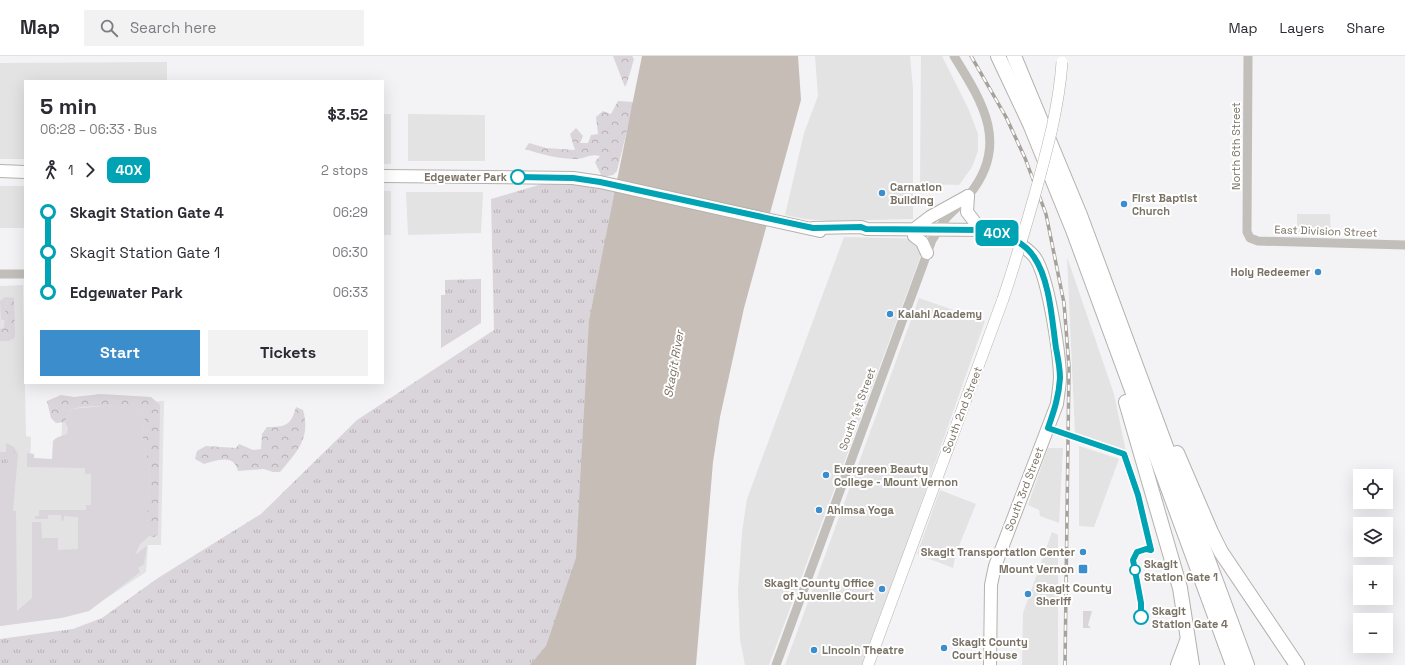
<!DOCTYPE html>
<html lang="en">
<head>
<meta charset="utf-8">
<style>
  :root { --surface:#fff; --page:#f2f2f3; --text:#2b2b33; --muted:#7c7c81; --line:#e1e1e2; --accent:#3b8dcc }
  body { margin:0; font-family:"Space Grotesk",sans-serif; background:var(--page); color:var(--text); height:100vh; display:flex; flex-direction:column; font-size:15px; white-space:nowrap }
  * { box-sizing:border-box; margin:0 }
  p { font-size:13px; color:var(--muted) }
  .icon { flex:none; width:22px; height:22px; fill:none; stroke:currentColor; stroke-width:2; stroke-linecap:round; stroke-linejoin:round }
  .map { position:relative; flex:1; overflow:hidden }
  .details { position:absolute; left:24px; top:24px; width:360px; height:304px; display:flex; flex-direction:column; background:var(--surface); border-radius:0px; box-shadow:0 4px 16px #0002 }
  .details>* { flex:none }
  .badge { padding:0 8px; border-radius:6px; font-size:14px; line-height:26px }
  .tools { position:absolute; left:1353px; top:413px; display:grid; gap:8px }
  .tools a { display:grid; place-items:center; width:40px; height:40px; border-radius:0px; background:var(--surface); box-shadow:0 4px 16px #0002; font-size:20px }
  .map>.badge { position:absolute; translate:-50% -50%; box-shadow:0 0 0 2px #fff }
  .legs { display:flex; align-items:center; gap:6px; height:44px; padding:0 16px; font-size:13px }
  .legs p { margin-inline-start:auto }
  .overview { display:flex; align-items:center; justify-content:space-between; height:68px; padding:0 16px }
  h1 { font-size:22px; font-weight:600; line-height:30px }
  .primary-button { display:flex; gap:8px; margin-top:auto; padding:8px 16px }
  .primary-button a { flex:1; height:46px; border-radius:0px; background:var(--accent); color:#fff; font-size:16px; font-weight:600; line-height:46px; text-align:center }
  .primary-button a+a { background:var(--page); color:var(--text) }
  ul { padding:0 16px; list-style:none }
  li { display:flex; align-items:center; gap:14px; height:40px; font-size:15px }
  li i { display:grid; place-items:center; width:6px; height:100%; margin:0 5px; background:currentColor }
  li i::after { content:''; width:10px; height:10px; margin:-5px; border:3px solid; border-radius:50%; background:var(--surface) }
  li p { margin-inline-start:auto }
  li:first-child i { background:linear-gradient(#0000 50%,currentColor 0) }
  li:last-child i { background:linear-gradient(currentColor 50%,#0000 0) }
  header { display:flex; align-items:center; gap:24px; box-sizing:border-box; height:56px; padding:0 20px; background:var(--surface); border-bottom:1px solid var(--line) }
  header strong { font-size:19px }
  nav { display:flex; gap:22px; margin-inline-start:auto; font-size:14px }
  .search { width:280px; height:36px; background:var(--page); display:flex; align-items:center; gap:10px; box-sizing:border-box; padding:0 14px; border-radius:0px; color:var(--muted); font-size:15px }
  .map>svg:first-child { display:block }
</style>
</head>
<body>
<header>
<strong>Map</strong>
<div class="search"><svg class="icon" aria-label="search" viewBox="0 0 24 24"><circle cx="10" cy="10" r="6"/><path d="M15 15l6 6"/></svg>Search here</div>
<nav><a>Map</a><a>Layers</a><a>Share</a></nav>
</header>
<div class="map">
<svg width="1405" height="609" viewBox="0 0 1405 609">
  <defs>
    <pattern id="forest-crowns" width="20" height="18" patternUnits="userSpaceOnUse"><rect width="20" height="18" fill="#dad4db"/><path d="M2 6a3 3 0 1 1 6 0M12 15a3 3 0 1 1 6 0" fill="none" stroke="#b6b0b5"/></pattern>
    <pattern id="park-tufts" width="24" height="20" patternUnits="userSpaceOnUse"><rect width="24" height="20" fill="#dad4db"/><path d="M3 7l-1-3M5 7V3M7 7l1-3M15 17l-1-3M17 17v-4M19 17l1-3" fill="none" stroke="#b6b0b5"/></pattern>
  </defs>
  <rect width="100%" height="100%" fill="#f3f2f5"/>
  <g fill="#e3e3e3">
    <polygon points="815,0 910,0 913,32 913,163 829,165 805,163 785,159 804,77 818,40"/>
    <polygon points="921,0 942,0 969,54 978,78 978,95 972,111 959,129 920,128"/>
    <polygon points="167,6 167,25 25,25 25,103 0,103 0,7"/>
    <rect x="383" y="58" width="8" height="50"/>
    <polygon points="408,58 485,59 485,105 408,105"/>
    <rect x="0" y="130" width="25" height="42"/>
    <rect x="383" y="135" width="8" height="44"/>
    <polygon points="406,136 483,136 481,177 408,179"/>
    <polygon points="1297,158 1330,158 1331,178 1297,178"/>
    <polygon points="844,181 927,183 769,609 745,609 740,584 738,535 742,476 747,443"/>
    <polygon points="1067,201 1114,338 1126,396 1075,377"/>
    <polygon points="23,229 26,380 31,381 30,411 60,411 63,348 164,345 161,489 148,489 146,516 87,555 66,561 0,570 0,230"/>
    <polygon points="919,242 985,265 864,609 785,609"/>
    <polygon points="1079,390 1119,403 1094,471 1079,470"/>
    <polygon points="1048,392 1063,392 1059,467 1040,460 1039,454 1028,449"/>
    <polygon points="940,434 976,448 956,497 953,512 917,498"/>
    <polygon points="1052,476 1058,479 1058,609 1022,609 1023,557"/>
  </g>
  <g fill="#dad4db">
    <polygon points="5,241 13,242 6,246 5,264 1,264 0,245"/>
    <polygon points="104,350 130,352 142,355 145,361 142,377 150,414 147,462 149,472 149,480 140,488 135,499 147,490 144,508 138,512 140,516 89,555 61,562 0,570 0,411 7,411 8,403 14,396 6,396 6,387 14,391 18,398 13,455 16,455 17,555 32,542 32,466 41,466 42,482 58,482 58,494 78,493 78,461 64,460 64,463 62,466 61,459 48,459 48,463 35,463 35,460 39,460 39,454 86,454 86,449 91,449 91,418 85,418 85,412 27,411 27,397 34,398 34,402 52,403 53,385 56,382 67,378 68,372 65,366 68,357 73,353"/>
    <polygon points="1083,555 1092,555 1088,569 1091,572 1083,572"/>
  </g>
  <g fill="url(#forest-crowns)">
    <polygon points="613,0 632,0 634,3 627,27 625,31"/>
    <path d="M618 45 634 46 617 115 613 119 602 121 595 106 600 100C591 97 584 103 575 103 561 103 539 98 525 93L529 87 546 92 575 94 570 78 576 72 583 80 580 87H588L591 79 598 78 596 61 603 55 611 58Z"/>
    <polygon points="14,241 15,281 9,285 0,285 0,273 4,272 6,246"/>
    <path d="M101 338 151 341 160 349 158 479 154 481 149 480V472L147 462 150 414 142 377 145 361 142 355C128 351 86 347 73 353 67 355 67 361 65 366L56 367 51 362 47 345 61 339 74 341Z"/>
    <path d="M296 351 303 354C311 382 297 396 280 416H273L264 413 238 415C234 397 216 405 204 408L195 403 197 395 206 390 236 392 239 388 253 394 261 393 262 378 267 371C285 371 291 370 296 351Z"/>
  </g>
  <g fill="url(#park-tufts)">
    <polygon points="563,122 617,128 589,264 584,469 576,507 555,574 538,609 0,609 0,583 73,573 102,562 158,522 261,458 357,364 494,274 491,143"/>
    <polygon points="481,223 481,267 441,292 441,239 445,239 445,224"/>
    <polygon points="0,396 15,396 14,403 8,403 7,411 0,411"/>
  </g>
  <polygon fill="#c5bdb6" points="642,0 798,0 801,44 744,252 720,361 713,406 696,609 530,609 546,590 576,502 589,264"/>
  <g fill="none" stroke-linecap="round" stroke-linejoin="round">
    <defs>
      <polyline id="secondary" points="868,609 1003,243"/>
      <g id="primary">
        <polyline points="0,115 25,116"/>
        <polyline points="383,120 573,122 600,126 820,175"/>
        <polyline points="968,140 967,156 981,174"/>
        <path d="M813 172 861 171 867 173 988 174C1005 179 1020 186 1033 199 1048 215 1059 296 1060 320 1060 329 1058 339 1057 348L995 510 991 529 990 609"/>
        <polyline points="913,174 930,161 968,140"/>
        <polyline points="913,174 914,180 922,186 927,197"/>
      </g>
      <g id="motorway">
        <polyline points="998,0 1030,68 1073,174 1233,609"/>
        <polyline points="1014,0 1080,159 1247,609"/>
        <polyline points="1126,346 1180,532 1192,609"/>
        <polyline points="1177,397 1211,476 1221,496 1297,609"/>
        <polyline points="1178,609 1187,585"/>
      </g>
    </defs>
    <use href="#secondary" stroke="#b6b3ad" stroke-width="12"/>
    <use href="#primary" stroke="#b4b2ad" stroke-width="14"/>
    <use href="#motorway" stroke="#b4b1ad" stroke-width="16"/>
    <g stroke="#c2bfbb" stroke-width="9">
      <polyline points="1248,0 1247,176 1250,182 1258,185 1405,189"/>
      <polyline points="0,218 25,218"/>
      <path d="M776 609 932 184C937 177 941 168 947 161 954 154 962 147 969 139 1010 89 983 47 954 0"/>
    </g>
    <use href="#secondary" stroke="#fff" stroke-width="11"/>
    <use href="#primary" stroke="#fff" stroke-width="12"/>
    <use href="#motorway" stroke="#fff" stroke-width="14"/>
    <defs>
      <polyline id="rail" points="971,0 1006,61 1025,102 1046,158 1064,247 1069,311 1065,609"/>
    </defs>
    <use href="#rail" stroke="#a6a29b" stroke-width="3.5"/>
    <use href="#rail" stroke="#fff" stroke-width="2" stroke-dasharray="6" stroke-linecap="butt"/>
    <defs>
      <path id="secondary-bridge" d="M1003 243C1015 208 1025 173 1035 138 1047 94 1059 51 1062 6"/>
    </defs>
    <use href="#secondary-bridge" stroke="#b6b3ad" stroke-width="12" stroke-linecap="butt"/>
    <use href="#secondary-bridge" stroke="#fff" stroke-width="11"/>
  </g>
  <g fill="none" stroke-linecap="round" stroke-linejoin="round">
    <defs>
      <path id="line-1" d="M518 121 573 122 600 126 813 172 861 171 866 173 982 174C999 175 1024 185 1034 201 1050 224 1052 265 1056 292 1058 302 1060 312 1060 322 1059 340 1054 355 1048 372L1124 398 1138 439 1151 494 1146 493 1137 496 1133 504 1141 547V561"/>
    </defs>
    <use href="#line-1" stroke="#fff" stroke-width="9"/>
    <use href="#line-1" stroke="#00a3b4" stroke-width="6"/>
  </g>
  <g fill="#fff" stroke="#00a3b4" stroke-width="2">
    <circle cx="518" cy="121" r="7"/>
    <circle cx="1135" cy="514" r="5"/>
    <circle cx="1141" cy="561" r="7"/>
  </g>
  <g fill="#3b8dcc" stroke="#fff" stroke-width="1.5">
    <circle cx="882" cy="137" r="4"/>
    <circle cx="1124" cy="148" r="4"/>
    <circle cx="1318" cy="216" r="4"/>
    <circle cx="890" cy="258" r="4"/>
    <circle cx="826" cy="419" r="4"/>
    <circle cx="819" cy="454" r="4"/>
    <circle cx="1083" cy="496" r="4"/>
    <rect x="1078" y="508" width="10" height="10" rx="2"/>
    <circle cx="882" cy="533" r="4"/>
    <circle cx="1028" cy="538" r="4"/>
    <circle cx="944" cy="592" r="4"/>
    <circle cx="814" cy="594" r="4"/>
  </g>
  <g text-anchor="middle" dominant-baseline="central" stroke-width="4" stroke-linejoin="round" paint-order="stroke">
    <g font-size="11" fill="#7a7264" stroke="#fff">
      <text transform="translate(1236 90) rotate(-90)">North 6th Street</text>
      <text transform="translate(1326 175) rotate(2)">East Division Street</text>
      <text transform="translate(857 353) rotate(-70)">South 1st Street</text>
      <text transform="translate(962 354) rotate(-69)">South 2nd Street</text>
      <text transform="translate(1024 433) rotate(-69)">South 3rd Street</text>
    </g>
    <g font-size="11" font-weight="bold" fill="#7a7264" stroke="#fff" text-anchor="start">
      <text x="507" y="121" text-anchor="end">Edgewater Park</text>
      <text x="1144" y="508">Skagit<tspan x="1144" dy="13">Station Gate 1</tspan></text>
      <text x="1152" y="555">Skagit<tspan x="1152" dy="13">Station Gate 4</tspan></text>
    </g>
    <g font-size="11" font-weight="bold" fill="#7a7264" stroke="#fff" text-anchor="start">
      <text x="890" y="131">Carnation<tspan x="890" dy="13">Building</tspan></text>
      <text x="1132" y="142">First Baptist<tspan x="1132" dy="13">Church</tspan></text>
      <text x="1310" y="216" text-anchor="end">Holy Redeemer</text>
      <text x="898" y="258">Kalahi Academy</text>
      <text x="834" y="413">Evergreen Beauty<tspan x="834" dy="13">College - Mount Vernon</tspan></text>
      <text x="827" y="454">Ahimsa Yoga</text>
      <text x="1075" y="496" text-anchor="end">Skagit Transportation Center</text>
      <text x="1074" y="513" text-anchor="end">Mount Vernon</text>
      <text x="874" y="527" text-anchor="end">Skagit County Office<tspan x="874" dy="13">of Juvenile Court</tspan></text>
      <text x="1036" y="532">Skagit County<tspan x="1036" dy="13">Sheriff</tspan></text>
      <text x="952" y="586">Skagit County<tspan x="952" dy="13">Court House</tspan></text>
      <text x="822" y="594">Lincoln Theatre</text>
    </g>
    <g font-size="12" font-style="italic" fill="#7c6f63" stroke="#fff">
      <text transform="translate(674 308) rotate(-80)">Skagit River</text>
    </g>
  </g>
</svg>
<div class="tools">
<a><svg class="icon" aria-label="locate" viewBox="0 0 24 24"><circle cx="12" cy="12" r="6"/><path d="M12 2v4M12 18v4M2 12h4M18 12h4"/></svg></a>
<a><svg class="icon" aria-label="layers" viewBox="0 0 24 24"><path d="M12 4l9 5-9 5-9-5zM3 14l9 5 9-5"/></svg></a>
<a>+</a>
<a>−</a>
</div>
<b class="badge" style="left:997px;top:177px;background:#00a3b4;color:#fff">40X</b>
<section class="details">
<div class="overview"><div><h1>5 min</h1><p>06:28 – 06:33 · Bus</p></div><b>$3.52</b></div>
<div class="legs"><svg class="icon" aria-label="walk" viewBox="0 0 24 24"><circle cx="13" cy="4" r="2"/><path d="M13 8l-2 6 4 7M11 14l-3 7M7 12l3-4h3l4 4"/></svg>1<svg class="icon" aria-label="forward" viewBox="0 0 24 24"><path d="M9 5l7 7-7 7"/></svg><b class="badge" style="background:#00a3b4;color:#fff">40X</b><p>2 stops</p></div>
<ul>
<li><i style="color:#00a3b4"></i><b>Skagit Station Gate 4</b><p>06:29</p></li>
<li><i style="color:#00a3b4"></i><span>Skagit Station Gate 1</span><p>06:30</p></li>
<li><i style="color:#00a3b4"></i><b>Edgewater Park</b><p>06:33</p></li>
</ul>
<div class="primary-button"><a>Start</a><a>Tickets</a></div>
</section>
</div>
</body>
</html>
